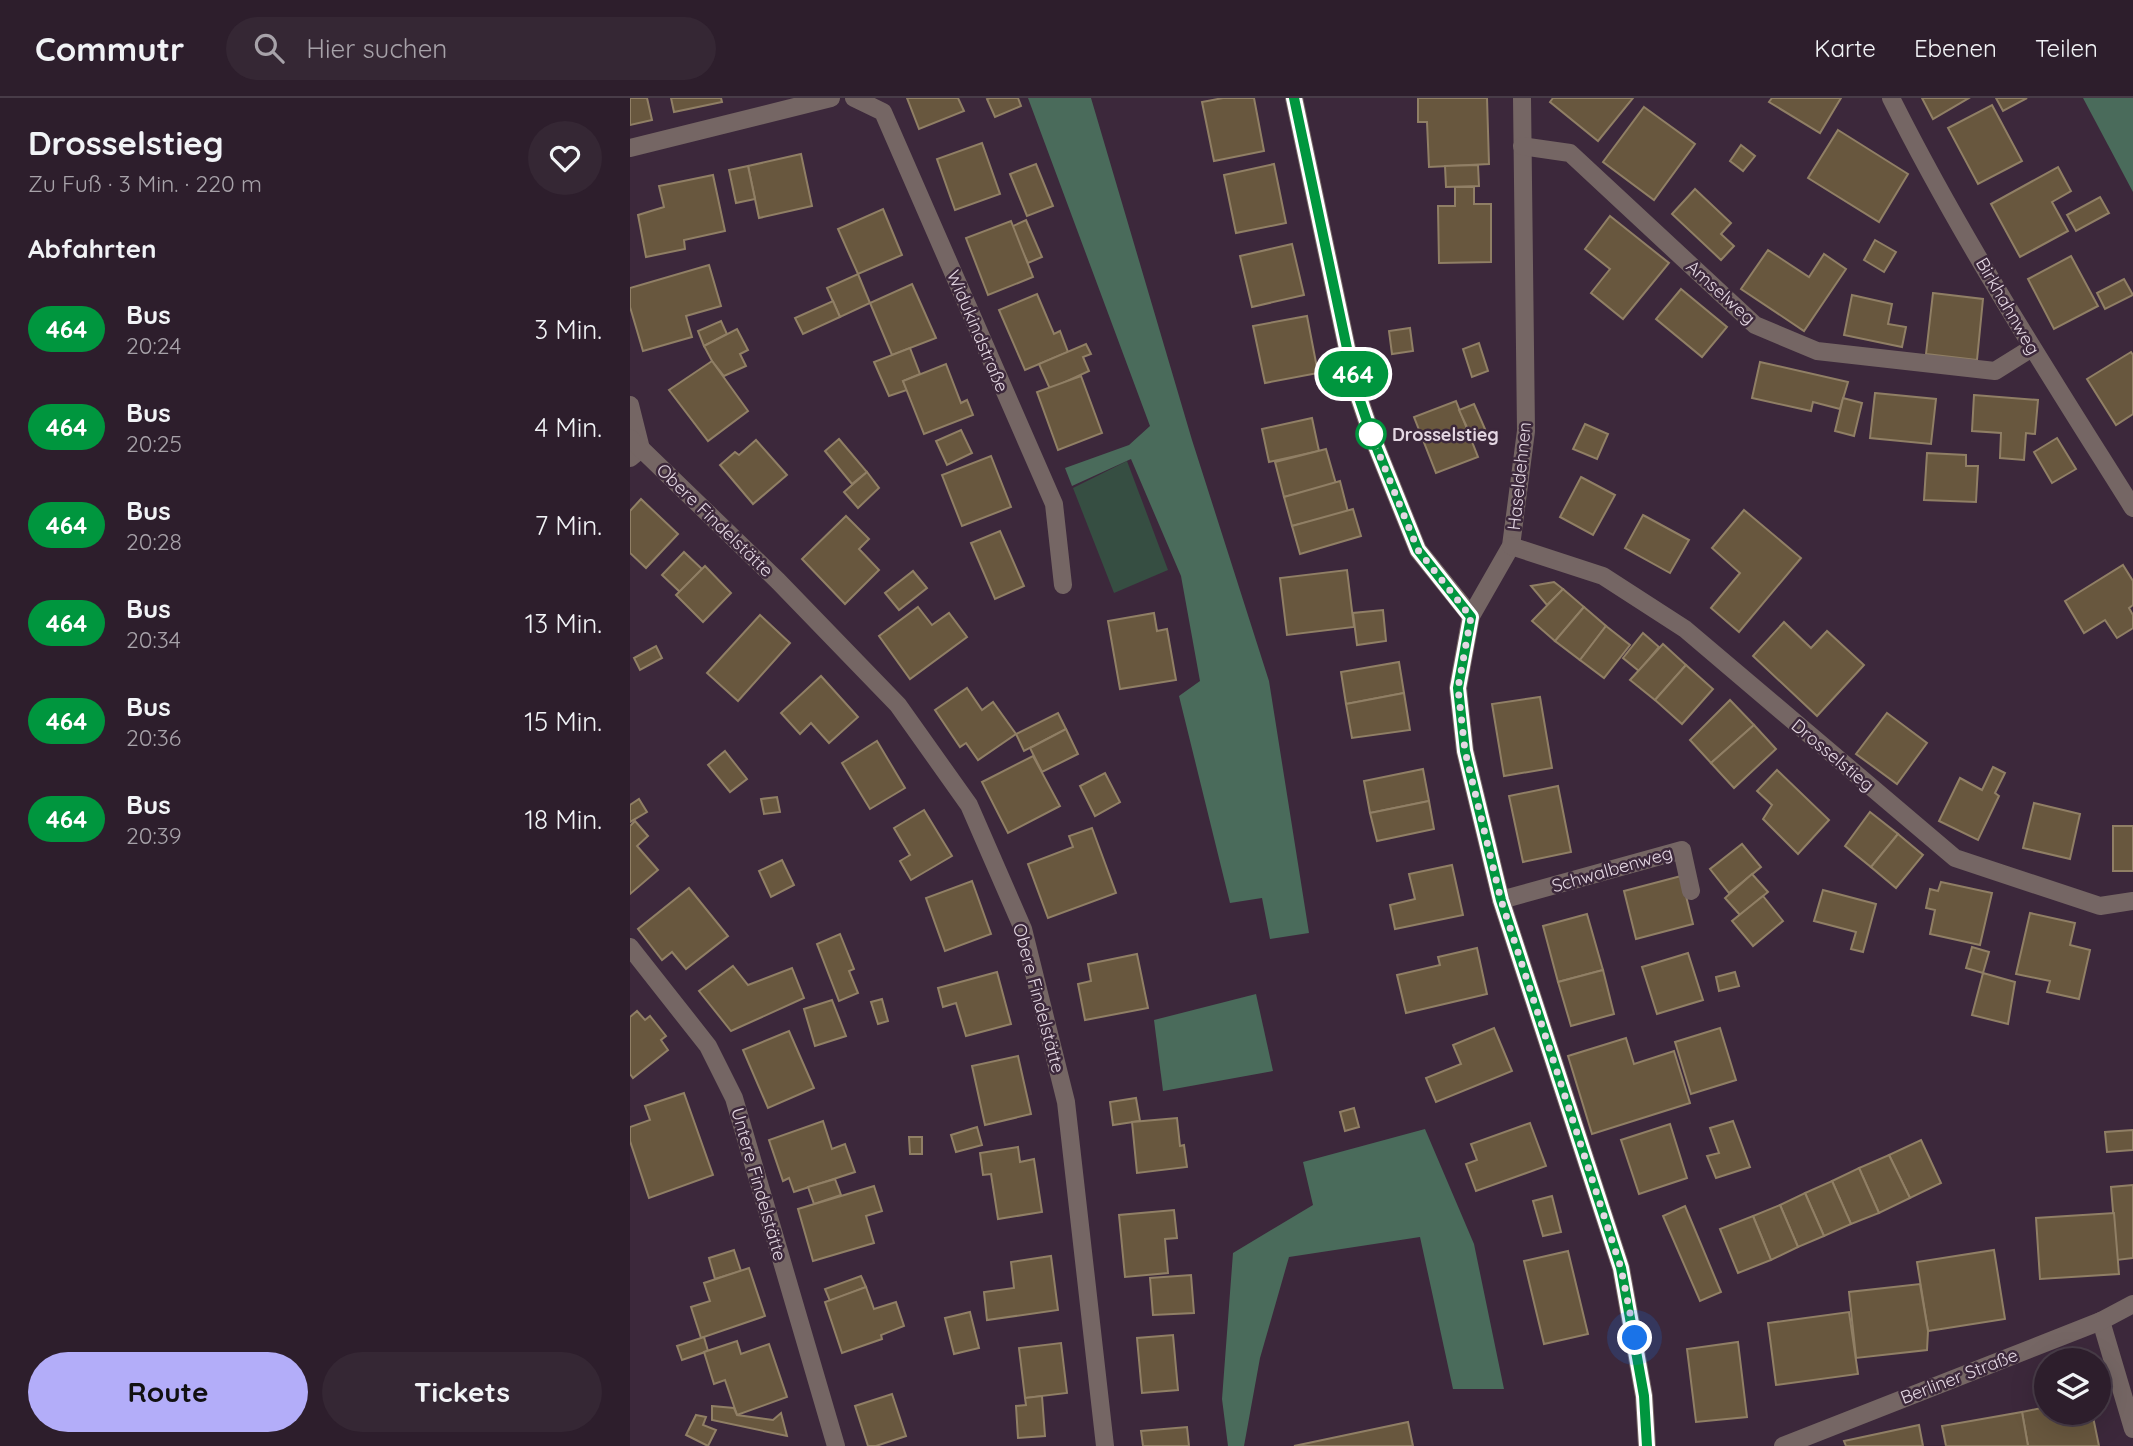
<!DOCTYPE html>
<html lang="de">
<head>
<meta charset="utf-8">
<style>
  :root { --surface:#2d1e2c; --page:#352734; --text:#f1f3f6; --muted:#a7a2a9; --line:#483c48; --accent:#b3adf9 }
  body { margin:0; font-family:Quicksand,sans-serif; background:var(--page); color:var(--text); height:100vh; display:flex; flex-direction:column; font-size:26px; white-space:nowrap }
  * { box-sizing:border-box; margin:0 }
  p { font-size:23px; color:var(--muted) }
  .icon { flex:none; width:38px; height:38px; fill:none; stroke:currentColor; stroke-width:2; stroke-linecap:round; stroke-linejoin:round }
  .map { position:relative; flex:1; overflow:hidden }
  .details { display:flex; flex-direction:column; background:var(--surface); width:630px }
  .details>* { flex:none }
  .badge { padding:0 14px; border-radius:23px; font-size:24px; line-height:46px }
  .buttons { position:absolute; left:1404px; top:1250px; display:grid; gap:14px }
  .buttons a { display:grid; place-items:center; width:77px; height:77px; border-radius:50%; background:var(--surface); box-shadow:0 7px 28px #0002,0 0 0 2px var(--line); font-size:35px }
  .you { position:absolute; width:35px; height:35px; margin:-18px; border:5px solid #fff; border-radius:50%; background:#1a73e8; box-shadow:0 0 0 10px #1a73e833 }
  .map>.badge { position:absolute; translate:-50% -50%; box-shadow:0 0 0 4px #fff }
  h2 { padding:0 28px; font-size:26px; line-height:63px }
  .round { display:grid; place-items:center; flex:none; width:74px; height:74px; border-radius:37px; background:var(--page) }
  .overview { display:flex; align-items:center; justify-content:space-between; height:119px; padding:0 28px }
  h1 { font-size:33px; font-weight:700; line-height:52px }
  .action { display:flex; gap:14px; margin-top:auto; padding:14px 28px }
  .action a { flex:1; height:80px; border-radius:42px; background:var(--accent); color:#111; font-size:28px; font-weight:700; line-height:80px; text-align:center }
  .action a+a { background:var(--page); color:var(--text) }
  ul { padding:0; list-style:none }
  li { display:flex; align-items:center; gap:21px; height:98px; padding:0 28px }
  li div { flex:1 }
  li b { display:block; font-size:26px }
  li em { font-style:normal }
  li .badge { min-width:77px; font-weight:700; text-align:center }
  header { display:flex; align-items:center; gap:42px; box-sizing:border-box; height:98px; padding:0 35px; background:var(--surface); border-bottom:2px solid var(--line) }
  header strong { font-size:33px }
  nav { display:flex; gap:38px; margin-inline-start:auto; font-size:24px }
  .search { width:490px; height:63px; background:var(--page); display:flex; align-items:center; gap:18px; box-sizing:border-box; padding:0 24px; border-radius:38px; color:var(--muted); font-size:26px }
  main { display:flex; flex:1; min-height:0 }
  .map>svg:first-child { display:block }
</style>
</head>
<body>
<header>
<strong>Commutr</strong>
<div class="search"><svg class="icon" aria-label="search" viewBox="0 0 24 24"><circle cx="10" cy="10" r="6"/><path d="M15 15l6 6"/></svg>Hier suchen</div>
<nav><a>Karte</a><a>Ebenen</a><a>Teilen</a></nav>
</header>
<main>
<section class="details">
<div class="overview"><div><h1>Drosselstieg</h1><p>Zu Fuß · 3 Min. · 220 m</p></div><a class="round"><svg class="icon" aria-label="heart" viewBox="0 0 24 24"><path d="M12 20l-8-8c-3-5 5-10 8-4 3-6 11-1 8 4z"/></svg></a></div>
<h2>Abfahrten</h2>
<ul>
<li><span class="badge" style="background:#00963e;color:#fff">464</span><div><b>Bus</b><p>20:24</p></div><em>3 Min.</em></li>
<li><span class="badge" style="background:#00963e;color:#fff">464</span><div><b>Bus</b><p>20:25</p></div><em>4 Min.</em></li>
<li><span class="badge" style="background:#00963e;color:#fff">464</span><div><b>Bus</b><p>20:28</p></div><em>7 Min.</em></li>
<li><span class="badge" style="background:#00963e;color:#fff">464</span><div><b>Bus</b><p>20:34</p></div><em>13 Min.</em></li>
<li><span class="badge" style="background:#00963e;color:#fff">464</span><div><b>Bus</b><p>20:36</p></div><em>15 Min.</em></li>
<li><span class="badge" style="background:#00963e;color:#fff">464</span><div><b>Bus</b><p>20:39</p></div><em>18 Min.</em></li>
</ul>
<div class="action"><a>Route</a><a>Tickets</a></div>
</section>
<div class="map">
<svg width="1503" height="1348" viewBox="0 0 1503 1348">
  <rect width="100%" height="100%" fill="#3c283b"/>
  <polygon fill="#364e42" points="497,363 538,472 484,495 443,390"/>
  <g fill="#4a6b5b">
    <polygon points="398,0 461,0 562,342 639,583 679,835 640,841 632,800 600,805 549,598 570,583 551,478 501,361 442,388 435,370 499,347 520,328"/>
    <polygon points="1453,0 1503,0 1503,94"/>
    <polygon points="626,896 643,973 533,993 524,922"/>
    <polygon points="795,1031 844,1146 874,1291 823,1291 790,1139 659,1159 630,1260 614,1348 598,1348 592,1301 603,1155 683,1107 673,1064"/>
  </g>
  <g fill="#68573e" stroke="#907f65" stroke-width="2">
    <polygon points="0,0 17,0 22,22 0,27"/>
    <polygon points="41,0 91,0 92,4 44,14"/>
    <polygon points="277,0 328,0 334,13 289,31"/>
    <polygon points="360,0 388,0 391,8 365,19 357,1"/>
    <polygon points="593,0 624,0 634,53 584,63 572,4"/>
    <polygon points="788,0 857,0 859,66 799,69 797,24 788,24"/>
    <polygon points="923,0 1003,0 968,43 920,4"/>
    <polygon points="1142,0 1211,0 1190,35 1139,4"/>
    <polygon points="1292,0 1339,0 1303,21"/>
    <polygon points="1366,0 1397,0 1373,13"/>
    <polygon points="1362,7 1392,63 1348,86 1318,30"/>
    <polygon points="1014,9 1065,46 1024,102 973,64"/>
    <polygon points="1208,32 1278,76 1249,124 1178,80"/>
    <polygon points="352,45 370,96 325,112 307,61"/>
    <polygon points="1111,47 1125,58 1113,73 1100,63"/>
    <polygon points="171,56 182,108 129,120 118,68"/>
    <polygon points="406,66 423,108 397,118 380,76"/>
    <polygon points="644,66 656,125 606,135 594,77"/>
    <polygon points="848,67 849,88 816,89 815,68"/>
    <polygon points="118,68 125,101 106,105 99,72"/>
    <polygon points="1428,69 1441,93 1422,104 1438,133 1390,159 1361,106"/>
    <polygon points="83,77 95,133 54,142 55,151 16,159 8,117 34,109 29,88"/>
    <polygon points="825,89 844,89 844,106 861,106 861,164 809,165 808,108 825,108"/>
    <polygon points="1065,91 1101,125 1091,136 1104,148 1091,162 1042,116"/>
    <polygon points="1470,99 1479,115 1446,133 1437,117"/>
    <polygon points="253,111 272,157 228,176 208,131"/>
    <polygon points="980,118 1039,165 993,221 961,195 980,171 955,151"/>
    <polygon points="396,122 412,159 398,165 381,129"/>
    <polygon points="381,123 403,179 358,197 336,140"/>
    <polygon points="1245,142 1266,154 1254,174 1234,162"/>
    <polygon points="662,146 674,197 622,209 610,158"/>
    <polygon points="1138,152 1179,179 1194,156 1216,171 1174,233 1111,191"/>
    <polygon points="1441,158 1468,208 1424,231 1398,181"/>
    <polygon points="79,167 91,208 56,218 62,239 13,253 0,209 0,190"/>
    <polygon points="228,176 240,205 210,219 197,190"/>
    <polygon points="1494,181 1503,197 1475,211 1467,195"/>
    <polygon points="282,186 306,240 262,257 240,205"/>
    <polygon points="1051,191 1097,229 1072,259 1026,221"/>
    <polygon points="1303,195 1353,201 1347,262 1296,256"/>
    <polygon points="407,196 424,236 430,233 438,254 395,272 369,212"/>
    <polygon points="1222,197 1262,206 1258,226 1276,229 1272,249 1214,237"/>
    <polygon points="203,203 210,219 173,236 165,220"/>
    <polygon points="677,218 688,275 635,285 623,228"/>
    <polygon points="91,223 97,236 74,248 68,233"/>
    <polygon points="780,230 783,253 762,256 759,233"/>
    <polygon points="107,231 118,252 110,256 116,268 94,278 82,263 74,248"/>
    <polygon points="849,245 858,273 842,279 833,251"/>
    <polygon points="456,246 461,256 453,259 459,273 420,291 409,266"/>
    <polygon points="280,250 290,276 273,283 277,292 259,298 244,264"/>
    <polygon points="1501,254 1503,257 1503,316 1486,327 1457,281"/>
    <polygon points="82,263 118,313 78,343 39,292"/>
    <polygon points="1130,264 1218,284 1210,311 1183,304 1181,313 1122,300"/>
    <polygon points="316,266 331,305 337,302 343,317 294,336 273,283"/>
    <polygon points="451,278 472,335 428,352 407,294"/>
    <polygon points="1245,295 1306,301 1301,346 1240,340"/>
    <polygon points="1344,297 1408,302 1405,336 1396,335 1394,362 1370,360 1371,335 1342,333"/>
    <polygon points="1213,300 1232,305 1224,338 1205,333"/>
    <polygon points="826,303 848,359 806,375 784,319"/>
    <polygon points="844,306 855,331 841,338 829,312"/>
    <polygon points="682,320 689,353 639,364 632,331"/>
    <polygon points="955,326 978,336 967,361 943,351"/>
    <polygon points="331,332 342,355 317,367 306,343"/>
    <polygon points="1427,340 1446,371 1422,385 1404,354"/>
    <polygon points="209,341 237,374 222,386 195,353"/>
    <polygon points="126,342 157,377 123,406 90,367 105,354 109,357"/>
    <polygon points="696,351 706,386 654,399 645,364"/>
    <polygon points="1297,355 1336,357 1336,368 1348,368 1346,404 1294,402"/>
    <polygon points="361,358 381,409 332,428 312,377"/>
    <polygon points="237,374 249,390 228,410 214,394"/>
    <polygon points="951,379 985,397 963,437 930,419"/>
    <polygon points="710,383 718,414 662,428 654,399"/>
    <polygon points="11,401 48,436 16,470 0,455 0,413"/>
    <polygon points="723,411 731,438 670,456 662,428"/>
    <polygon points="1114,412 1171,460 1109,534 1081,510 1110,475 1082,450"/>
    <polygon points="1013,417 1059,442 1040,475 995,450"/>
    <polygon points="216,418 239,441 229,451 249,472 215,506 172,461"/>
    <polygon points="370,433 394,488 365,501 341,445"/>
    <polygon points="54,454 72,471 50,494 32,477"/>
    <polygon points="1493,467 1503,483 1503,507 1499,510 1503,517 1503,530 1487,540 1475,522 1454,535 1435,503"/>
    <polygon points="75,468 101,495 73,524 46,497"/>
    <polygon points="717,472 724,529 657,537 650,480"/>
    <polygon points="283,473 297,490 269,512 255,495"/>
    <polygon points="924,484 933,491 917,507 901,488"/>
    <polygon points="933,491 954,509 925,543 902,523"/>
    <polygon points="288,509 302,527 319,515 337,539 280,581 249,538"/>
    <polygon points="954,509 976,528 950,562 925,543"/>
    <polygon points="753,512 756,543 727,547 723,515"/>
    <polygon points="524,515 527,533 537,531 546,582 490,591 478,523"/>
    <polygon points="130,517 160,545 108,603 77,575"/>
    <polygon points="1154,524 1181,550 1197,533 1234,567 1187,618 1123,558"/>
    <polygon points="976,528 1000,547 974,580 950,562"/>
    <polygon points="1013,535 1029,549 1009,573 993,560"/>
    <polygon points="1033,546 1056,567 1025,602 1000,582"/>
    <polygon points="26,548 32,560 10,572 4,560"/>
    <polygon points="769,564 774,595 716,606 711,574"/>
    <polygon points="1056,567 1083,591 1052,626 1025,602"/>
    <polygon points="191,578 228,619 199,645 181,625 170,636 151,615"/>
    <polygon points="337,590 352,612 363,604 386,636 348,662 336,645 330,649 305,612"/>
    <polygon points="774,595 780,632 722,640 716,606"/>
    <polygon points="910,599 922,670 874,678 862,606"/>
    <polygon points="1100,602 1124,627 1081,665 1060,642"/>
    <polygon points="428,615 436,631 394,653 386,636"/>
    <polygon points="1257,615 1297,645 1267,686 1226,656"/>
    <polygon points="1124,627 1146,651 1104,690 1081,665"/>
    <polygon points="436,631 448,656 412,674 400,650"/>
    <polygon points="247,643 275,690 240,711 212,665"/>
    <polygon points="95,653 117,681 100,694 78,667"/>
    <polygon points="403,658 430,708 378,735 352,684"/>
    <polygon points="1363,669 1375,675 1365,695 1369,698 1348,742 1309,723 1330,680 1352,692"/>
    <polygon points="793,671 799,703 740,715 734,683"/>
    <polygon points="1147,672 1199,722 1168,756 1133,721 1142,707 1127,693"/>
    <polygon points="475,675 490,704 465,718 450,688"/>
    <polygon points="928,688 941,754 893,764 879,698"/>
    <polygon points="147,699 150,714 134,716 131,701"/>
    <polygon points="9,701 17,714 0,724 0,707"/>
    <polygon points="799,703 804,731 747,743 740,715"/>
    <polygon points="1404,705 1450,716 1440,761 1393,750"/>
    <polygon points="294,712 322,758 281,782 270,763 280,757 264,730"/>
    <polygon points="1240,714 1268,736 1241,769 1215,748"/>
    <polygon points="5,723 18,738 7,748 28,772 0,796 0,728"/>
    <rect x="1483" y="728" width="20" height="45"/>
    <polygon points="462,730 486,795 418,820 398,766 443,749 439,738"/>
    <polygon points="1268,736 1293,757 1266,790 1241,769"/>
    <polygon points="1112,746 1131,769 1099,795 1080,771"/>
    <polygon points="152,762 164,787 141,799 129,773"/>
    <polygon points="822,767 833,817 765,831 760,807 785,801 779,776"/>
    <polygon points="1122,776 1138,794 1110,817 1095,800"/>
    <polygon points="1051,778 1063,826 1006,841 994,793"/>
    <polygon points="342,783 361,836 315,853 296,800"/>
    <polygon points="1311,784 1362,795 1350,847 1300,836 1305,812 1296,810 1300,791 1308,793"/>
    <polygon points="59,790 98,838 56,871 42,854 32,862 8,831"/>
    <polygon points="1193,792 1246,806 1233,854 1221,851 1226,834 1184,823"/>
    <polygon points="1133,798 1153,823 1123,848 1102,823"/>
    <polygon points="1400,815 1445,825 1440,847 1460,852 1449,901 1417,894 1420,883 1386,876"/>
    <polygon points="957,816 973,872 928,884 913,828"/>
    <polygon points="210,836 224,871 219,873 228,895 209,903 187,846"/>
    <polygon points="1342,849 1359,854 1353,875 1336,870"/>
    <polygon points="847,850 857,896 776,915 767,877 810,867 808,859"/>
    <polygon points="1058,855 1073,902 1027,916 1012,869"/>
    <polygon points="507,856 518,910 455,922 448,886 461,883 458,866"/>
    <polygon points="103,868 118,887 162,870 174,900 101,933 69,893"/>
    <polygon points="973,872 984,916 941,928 928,884"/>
    <polygon points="367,874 381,926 336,938 326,905 313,909 308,890"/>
    <polygon points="1105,874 1109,888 1089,893 1086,879"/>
    <polygon points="1353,875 1385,884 1378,926 1342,917"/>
    <polygon points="252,901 258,923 248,926 241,904"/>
    <polygon points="202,902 216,938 185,948 174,911"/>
    <polygon points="7,913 15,922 20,918 36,938 31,942 38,952 3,980 0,976 0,919"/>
    <polygon points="864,930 882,973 806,1004 796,980 831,966 823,947"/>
    <polygon points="1090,930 1106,982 1061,996 1045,944"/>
    <polygon points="159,933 184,990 138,1010 113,952"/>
    <polygon points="996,940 1004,966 1044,953 1060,1005 962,1036 938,958"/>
    <polygon points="388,958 401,1016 355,1027 342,968"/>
    <polygon points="54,995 83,1077 19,1100 0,1043 0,1029 20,1022 15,1008"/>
    <polygon points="506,1000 510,1023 483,1027 480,1004"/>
    <polygon points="724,1010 729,1029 715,1033 710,1014"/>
    <polygon points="547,1020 550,1048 554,1047 557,1069 507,1075 502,1024"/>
    <polygon points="193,1023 202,1051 215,1046 225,1074 164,1094 159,1080 153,1083 139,1042"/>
    <polygon points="1103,1023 1120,1069 1086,1080 1077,1058 1089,1055 1080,1030"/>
    <polygon points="900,1025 916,1068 846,1093 836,1066 847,1062 841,1046"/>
    <polygon points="1040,1026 1057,1080 1009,1096 991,1042"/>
    <polygon points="347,1029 352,1047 326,1054 321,1037"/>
    <polygon points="1503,1032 1503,1052 1477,1054 1475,1034"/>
    <polygon points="279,1039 292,1039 292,1056 280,1056"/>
    <polygon points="1291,1042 1311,1085 1280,1100 1259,1057"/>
    <polygon points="388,1049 390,1064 404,1061 412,1114 368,1121 361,1076 353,1077 350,1055"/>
    <polygon points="1259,1057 1280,1100 1249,1115 1229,1070"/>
    <polygon points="1229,1070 1249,1115 1221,1126 1202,1083"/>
    <polygon points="205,1081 211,1097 184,1106 178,1089"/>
    <polygon points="1202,1083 1221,1126 1194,1138 1175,1095"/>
    <polygon points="1503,1087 1503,1160 1487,1162 1481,1089"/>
    <polygon points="244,1088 252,1113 236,1118 244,1145 183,1163 168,1111"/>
    <polygon points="1175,1095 1194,1138 1168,1149 1150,1107"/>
    <polygon points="922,1098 931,1134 913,1138 903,1103"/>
    <polygon points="1150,1107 1168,1149 1141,1162 1123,1118"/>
    <polygon points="1055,1108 1091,1194 1070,1203 1033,1118"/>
    <polygon points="544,1112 547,1140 535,1141 538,1175 495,1179 489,1117"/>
    <polygon points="1484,1115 1489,1176 1410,1181 1406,1120"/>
    <polygon points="1123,1118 1141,1162 1108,1175 1090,1131"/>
    <polygon points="104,1152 111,1173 85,1181 79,1160"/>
    <polygon points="1364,1152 1375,1221 1298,1233 1287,1164"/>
    <polygon points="938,1153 958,1236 914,1246 894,1163"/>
    <polygon points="421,1158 428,1212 357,1222 354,1194 384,1190 381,1164"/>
    <polygon points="119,1170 135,1218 71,1240 61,1209 80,1203 74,1185"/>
    <polygon points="561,1177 564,1215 523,1217 520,1180"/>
    <polygon points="231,1178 236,1189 200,1203 195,1191"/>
    <polygon points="1290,1186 1298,1233 1297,1252 1226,1260 1219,1194"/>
    <polygon points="236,1189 244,1211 266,1204 274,1228 251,1237 252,1241 212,1255 195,1204"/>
    <polygon points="340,1214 349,1250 324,1256 315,1220"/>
    <polygon points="1219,1214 1228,1276 1146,1287 1138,1225"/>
    <polygon points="543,1237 548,1292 512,1295 507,1240"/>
    <polygon points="74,1239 78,1253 52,1262 47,1248"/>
    <polygon points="107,1243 111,1256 139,1246 157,1299 107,1317 95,1282 84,1286 74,1254"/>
    <polygon points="1108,1244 1117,1319 1066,1324 1057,1251"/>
    <polygon points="431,1245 437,1295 395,1300 389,1250"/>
    <polygon points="262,1296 276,1338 246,1348 238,1348 225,1308"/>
    <polygon points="412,1298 415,1338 388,1340 386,1308 396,1307 395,1300"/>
    <polygon points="82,1308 104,1310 107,1317 143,1322 151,1315 157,1338 82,1322"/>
    <polygon points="1416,1309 1416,1314 1462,1314 1469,1348 1398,1348 1392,1314"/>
    <polygon points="1392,1314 1398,1348 1316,1348 1312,1328"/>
    <polygon points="66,1317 76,1319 73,1327 86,1332 78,1348 56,1337"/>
    <polygon points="778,1324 783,1348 664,1348"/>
    <polygon points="1289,1327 1293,1348 1216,1348 1214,1343"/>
    <polygon points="557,1329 559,1348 513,1348 511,1333"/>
  </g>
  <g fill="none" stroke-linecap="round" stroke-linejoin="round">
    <g stroke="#756664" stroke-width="18">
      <polyline points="224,0 253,14 424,406 433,487"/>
      <polyline points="664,0 725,288 742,338 788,452 841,518"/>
      <polyline points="892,0 896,333 881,448 841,518 828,590 835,653 871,802 991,1170 1014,1298 1017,1348"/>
      <path d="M1261 0C1332 142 1419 276 1503 410"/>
      <polyline points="892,48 940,55 1125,227 1187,253 1365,273 1402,250"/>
      <polyline points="0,50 201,0"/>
      <polyline points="0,307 11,351 0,360"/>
      <polyline points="0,340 148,483 268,607 339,707 393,831 436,1004 475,1348"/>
      <polyline points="881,448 973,478 1055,531 1325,760 1470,808 1503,803"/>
      <polyline points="871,802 1052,752 1061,793"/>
      <polyline points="0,849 78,948 104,1000 206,1348"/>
      <polyline points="1471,1223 1503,1331"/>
      <polyline points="1153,1348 1471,1223 1503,1206"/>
    </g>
  </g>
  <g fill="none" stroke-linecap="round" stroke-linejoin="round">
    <defs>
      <polyline id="line" points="664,0 725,288 742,338 788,452 841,519 828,590 835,653 871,802 991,1170 1014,1298 1017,1348"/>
    </defs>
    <use href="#line" stroke="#fff" stroke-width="16"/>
    <use href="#line" stroke="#00963e" stroke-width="10"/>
    <polyline stroke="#e4d7e3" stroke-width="7" stroke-dasharray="0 12.6" points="741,336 788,452 841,519 828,590 835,653 871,802 991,1170 1005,1240"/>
  </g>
  <circle fill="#fff" stroke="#00963e" stroke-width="3.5" cx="741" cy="336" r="14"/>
  <g text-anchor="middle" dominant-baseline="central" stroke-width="5" stroke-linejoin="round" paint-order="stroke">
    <g font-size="18" fill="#e4d7e3" stroke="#3c283b">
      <text transform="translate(1091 194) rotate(42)">Amselweg</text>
      <text transform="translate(1378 208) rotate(60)">Birkhahnweg</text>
      <text transform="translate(348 233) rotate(67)">Widukindstraße</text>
      <text transform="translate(889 378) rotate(-84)">Haseldehnen</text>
      <text transform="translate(85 422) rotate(44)">Obere Findelstätte</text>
      <text transform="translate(1203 657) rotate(40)">Drosselstieg</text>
      <text transform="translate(982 771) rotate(-16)">Schwalbenweg</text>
      <text transform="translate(409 900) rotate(75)">Obere Findelstätte</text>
      <text transform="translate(129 1086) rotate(74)">Untere Findelstätte</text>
      <text transform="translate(1329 1278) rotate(-21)">Berliner Straße</text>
    </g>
    <g font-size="18" font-weight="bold" fill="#e4d7e3" stroke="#3c283b" text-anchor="start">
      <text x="762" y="336">Drosselstieg</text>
    </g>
  </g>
</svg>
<div class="buttons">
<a><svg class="icon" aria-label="layers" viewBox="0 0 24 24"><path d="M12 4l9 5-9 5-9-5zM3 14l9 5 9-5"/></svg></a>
</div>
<div class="you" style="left:1005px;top:1240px"></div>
<b class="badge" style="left:723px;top:276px;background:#00963e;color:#fff">464</b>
</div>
</main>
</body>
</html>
